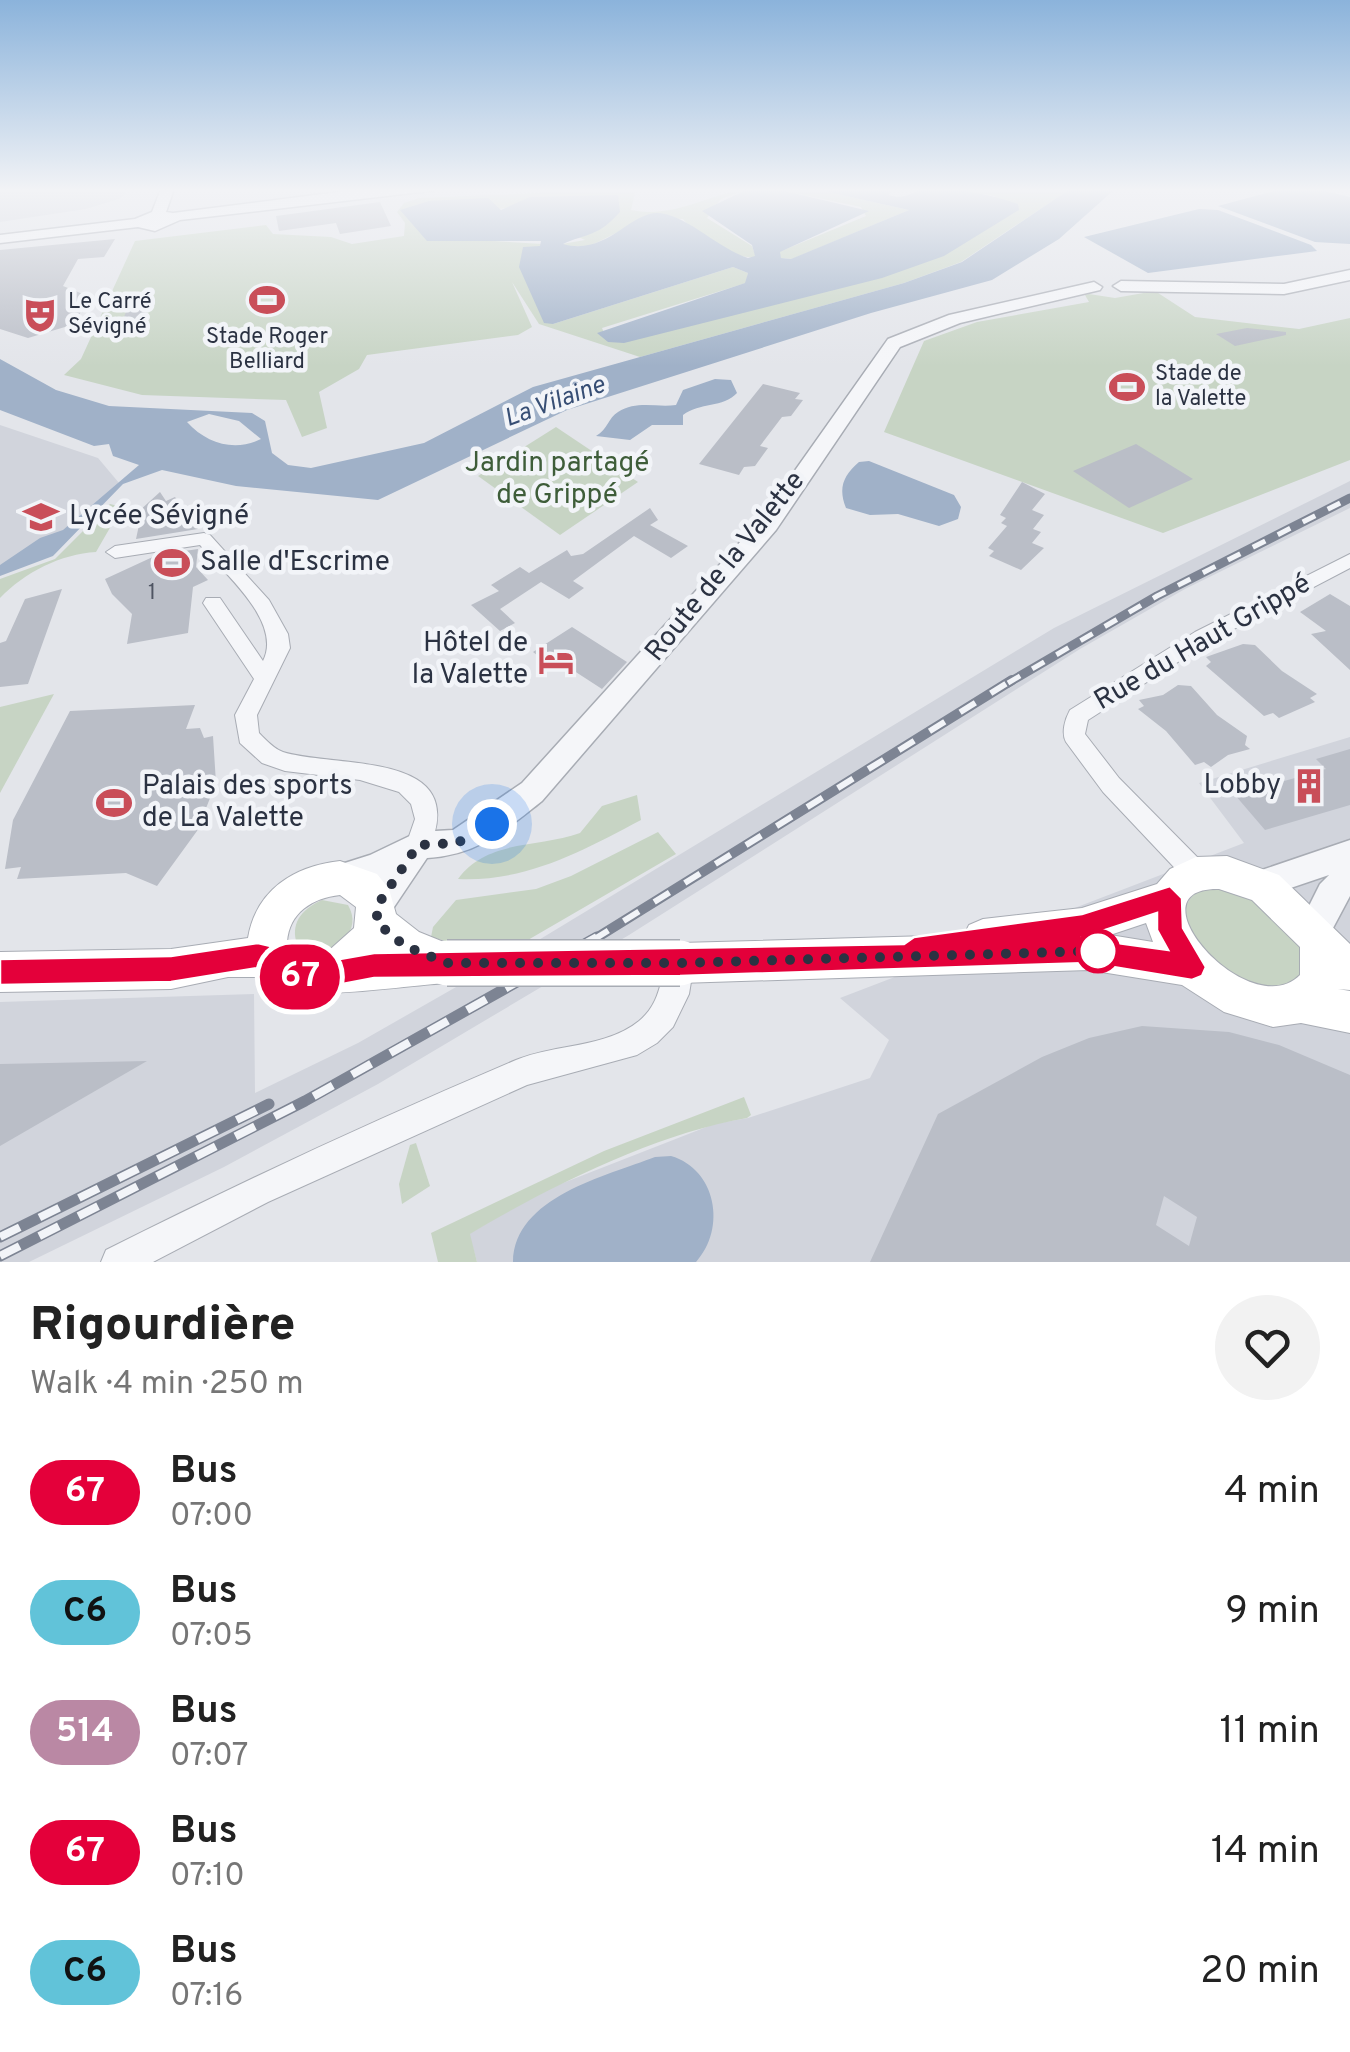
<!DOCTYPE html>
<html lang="en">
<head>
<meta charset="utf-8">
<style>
  :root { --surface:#fff; --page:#f2f2f2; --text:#222; --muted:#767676 }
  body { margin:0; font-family:Overpass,sans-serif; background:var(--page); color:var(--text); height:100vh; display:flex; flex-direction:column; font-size:38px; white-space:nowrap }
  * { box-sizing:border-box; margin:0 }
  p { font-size:32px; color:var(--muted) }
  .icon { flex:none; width:55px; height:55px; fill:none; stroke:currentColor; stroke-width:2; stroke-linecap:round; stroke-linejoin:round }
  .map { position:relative; height:1262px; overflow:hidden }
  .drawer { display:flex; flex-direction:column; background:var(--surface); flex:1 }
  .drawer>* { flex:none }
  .badge { padding:0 20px; border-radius:32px; font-size:35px; line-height:65px }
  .you { position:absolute; width:50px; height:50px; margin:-25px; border:8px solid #fff; border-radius:50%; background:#1a73e8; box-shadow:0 0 0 15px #1a73e833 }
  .map>.badge { position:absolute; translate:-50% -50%; box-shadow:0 0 0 5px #fff }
  .round { display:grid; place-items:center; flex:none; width:105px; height:105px; border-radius:52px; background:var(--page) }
  .overview { display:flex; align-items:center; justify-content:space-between; height:170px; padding:0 30px }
  h1 { font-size:48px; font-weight:800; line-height:75px }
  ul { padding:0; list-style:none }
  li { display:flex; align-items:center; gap:30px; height:120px; padding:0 30px }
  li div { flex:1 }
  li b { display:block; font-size:38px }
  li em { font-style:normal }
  li .badge { min-width:110px; font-weight:700; text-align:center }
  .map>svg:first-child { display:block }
</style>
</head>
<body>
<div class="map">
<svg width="1350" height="1262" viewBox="0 0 1350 1262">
  <rect width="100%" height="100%" fill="#e3e5ea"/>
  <g fill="#d1d4dc">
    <polygon points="0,189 130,189 119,199 86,209 0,222"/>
    <polygon points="0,425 98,458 119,483 46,552 0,574"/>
    <polygon points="1350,481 1350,508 1185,589 1080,649 629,935 378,1084 224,1167 29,1262 0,1262 0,1002 254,994 255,1093 358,1043 542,938 1054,628"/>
    <polygon points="1350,737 1350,1262 477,1262 469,1234 540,1192 714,1124 748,1118 870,1078 889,1040 840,998 1244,843 1199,783"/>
  </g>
  <g fill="#c7d4c4">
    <path d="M636 189 631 210C674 219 708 194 748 189L721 199 707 218 752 246 756 257C733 260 697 236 683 219L646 218 590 246 565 247 562 244 585 240 515 207 497 209 493 241 543 244 553 324 733 267 748 273 746 283 602 328 608 342 996 196 949 189H1070L961 262 904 283 640 357 539 324 512 282 532 327 518 335 367 355 359 369 319 392 327 428 302 437 286 400 142 395 64 375 81 359 135 241 266 225 273 234 331 237 352 244 404 236 405 223 397 212 404 203 419 198Z"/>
    <polygon points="776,189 815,189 909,210 792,259 781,258 779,252 866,216 861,207"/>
    <polygon points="1155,291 1195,317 1299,329 1350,318 1350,460 1163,533 884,432 924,341 977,322 1089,302 1085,295 1089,294 1115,298"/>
    <polygon points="556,427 638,482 560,535 478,476"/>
    <path d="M110 504 122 507 96 552C61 554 25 572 0 598V579L55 559Z"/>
    <polygon points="54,694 0,793 0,707"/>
    <path d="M637 795 641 820C582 851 527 882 458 879 487 839 539 848 580 833L602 806Z"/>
    <polygon points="658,832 676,854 521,944 459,945 431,937 433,927 456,900 536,889 571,876"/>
    <path d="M1214 884 1274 904 1306 957 1299 980C1242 1005 1216 966 1183 927 1185 900 1189 894 1214 884Z"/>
    <path d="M322 900 348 905C364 932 334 955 308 951L296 941C291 921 304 908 322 900Z"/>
    <path d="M744 1097 751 1115 747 1118C658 1133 548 1187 470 1234L477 1262H438L431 1233 604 1151Z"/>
    <polygon points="416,1143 430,1186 402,1204 399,1184 410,1145"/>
  </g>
  <g fill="#a0b1c8" fill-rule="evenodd">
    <path d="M748 189H776L869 211 780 252 781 258 791 259 909 210 815 189H892L889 195C906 201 912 190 928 189 958 188 989 194 1018 204L1019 210 944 256 882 278 624 343 608 342 597 333 745 283 748 273 733 267 553 324 544 323 519 267 523 247 540 246 541 241H427L400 210 429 201 488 198 501 210 530 197 618 195 620 212C598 237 587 233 563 244 605 256 629 214 656 213 685 213 717 248 748 258L755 256 752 245 702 211Z"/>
    <path d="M1070 189H1115L1059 239 992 280 871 313 567 410 378 500 236 486 162 470 123 484 53 556 0 576V565L40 538 63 530 139 465 113 456 109 444 94 446 0 410V359L56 390 109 406 252 413 265 421 272 453 288 465 311 468 424 443 533 387 904 283 962 262ZM209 414 239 421 261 439C235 452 207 444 187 422Z"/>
    <polygon points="1281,189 1316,189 1350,197 1350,244 1315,242 1218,206"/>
    <polygon points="1199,209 1218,210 1311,245 1317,251 1148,273 1084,237"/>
    <path d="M715 379 731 380 737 393C723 408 700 402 683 415V425H652L630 440 596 436C608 429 608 418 618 412 637 400 657 408 676 405L683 390Z"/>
    <path d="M869 461 954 495 961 507 958 519 939 526 898 514 870 515 846 508C838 488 843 476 859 462Z"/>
    <path d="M671 1156C716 1169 727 1228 696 1262H513C514 1197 606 1176 655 1157Z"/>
  </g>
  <g fill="#babec7" fill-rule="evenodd">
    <polygon points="380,202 391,226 340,234 336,223 279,231 276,216"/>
    <polygon points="115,239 104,257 78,259 63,286 88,296 75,324 28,338 0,329 0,250"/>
    <polygon points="151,296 141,325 120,327 132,297"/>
    <polygon points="1247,328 1286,332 1286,335 1235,346 1216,334"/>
    <polygon points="763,384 800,393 795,399 803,400 791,416 782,417 760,446 768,448 755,466 744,467 739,475 699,464"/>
    <polygon points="1136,444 1193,479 1129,508 1073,471"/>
    <polygon points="1022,482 1045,494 1032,510 1044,515 1033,529 1041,532 1032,543 1044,548 1021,570 989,556 994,551 988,548 1007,526 1001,523 1006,518 1000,515"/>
    <polygon points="160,492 166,501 175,497 198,529 136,539 139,525 132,526 138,512"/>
    <polygon points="650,508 658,520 650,525 688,546 671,558 634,536 573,581 584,588 569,599 541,582 500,609 515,623 500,631 471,605 499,591 491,585 520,567 529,573 567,550 571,556 583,554"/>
    <polygon points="198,549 196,567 208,580 193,587 188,633 127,644 132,614 112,594 105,579 157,555"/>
    <polygon points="62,589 28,684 0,687 0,643 6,641 25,599"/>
    <polygon points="1330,594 1350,606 1350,670 1311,634 1326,631 1300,612"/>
    <polygon points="572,627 627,662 602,689 565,665 555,669 533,652"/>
    <polygon points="1243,644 1255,645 1282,671 1317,694 1310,698 1315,702 1279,718 1273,713 1264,716 1206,666 1211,662 1206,657"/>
    <polygon points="1178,685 1191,686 1217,715 1247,736 1245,745 1250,749 1228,755 1211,767 1204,762 1195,765 1166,731 1138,709 1144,706 1139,700 1163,695"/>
    <polygon points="195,705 186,729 200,728 204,738 213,736 216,783 197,831 157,886 126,873 17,879 21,867 5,869 13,820 70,711"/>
    <polygon points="1350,749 1350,805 1265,830 1235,795 1302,776 1317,787 1324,779 1317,771 1326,769 1316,759"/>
    <path d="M1142 1026 1229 1032 1279 1045 1350 1075V1262H870L938 1114 1042 1057 1089 1038ZM1164 1196 1197 1217 1189 1246 1156 1225Z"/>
    <polygon points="147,1061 0,1146 0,1064"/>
  </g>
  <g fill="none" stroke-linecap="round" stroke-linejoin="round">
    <defs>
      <g id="minor">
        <path d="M204 533 210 535 269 600 288 634 290 648 257 715 259 733C266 740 274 749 283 752 338 769 476 749 427 853L418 856 409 853 406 845 415 819 411 804 399 792 360 780 285 771 262 763 240 743 235 715 254 679 203 603 206 598H220L263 661C283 622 224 573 200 545L115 558 106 552 115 546Z"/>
        <path d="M1350 554V568L1209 642 1088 720 1085 734 1119 778 1205 865 1209 873 1205 881 1196 884 1187 881 1103 792 1066 742C1061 733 1065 719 1070 710L1195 632Z"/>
        <path d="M680 950 690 954 694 963 689 994 673 1027 657 1043 637 1055 527 1085 268 1202 153 1262H101L106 1250C241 1182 377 1119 516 1060 554 1044 606 1048 639 1021 662 1002 659 979 670 954Z"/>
      </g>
      <g id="tertiary">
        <polygon points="161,189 174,189 166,212 173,213 346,191 446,189 180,220 155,231 138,227 0,243 0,235 135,219 152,212"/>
        <polygon points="1350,270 1350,280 1284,294 1121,291 1113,286 1121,281 1284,284"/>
        <path d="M1094 282 1102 287 1100 290 960 323 900 347 776 530 542 801C504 831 478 855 427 858L388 916 377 921 366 916 361 906 376 881 340 892 329 888 324 878 329 868 370 855 418 832 453 830 522 783 760 520 888 339 949 315Z"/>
        <polygon points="1350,840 1350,896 1325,943 1313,947 1301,943 1296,932 1320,884 1329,875 1261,898 1250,894 1245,884 1250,874"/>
      </g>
      <g id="secondary">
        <path d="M1227 856 1279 875 1350 944V990L1338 989 1350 991V1033L1301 1023 1273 1027 1224 1012 1182 985 1089 970 680 983 666 977 660 963 666 949 680 943 964 935 969 925 983 919 1082 908 1157 884 1170 869 1196 857ZM1219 889 1252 900 1300 947V975C1250 1026 1126 887 1219 889ZM1146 923 1153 942 1110 935Z"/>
        <path d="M340 861 377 874 389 889 396 914 419 932 461 949 467 963 461 977 447 983C399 986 310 1002 270 986L263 977H228L171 989 0 992V952L171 949 248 938C256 890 294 866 340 861ZM340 895 356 907 354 928 326 953 296 954 287 942C289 913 312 898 340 895Z"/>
      </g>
    </defs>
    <use href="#minor" stroke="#a8acb4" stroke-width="2"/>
    <use href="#tertiary" stroke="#a8acb4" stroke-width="3"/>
    <use href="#secondary" stroke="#a8acb4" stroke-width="2"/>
    <use href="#minor" fill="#f5f6f9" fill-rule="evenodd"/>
    <use href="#tertiary" fill="#f5f6f9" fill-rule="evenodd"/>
    <use href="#secondary" fill="#fff" fill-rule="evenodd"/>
    <defs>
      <polyline id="rail-far2" points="1008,683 1157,596 1350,498"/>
      <polyline id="rail-far1" points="593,940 1012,680"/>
      <g id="rail">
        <polyline points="0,1237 269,1104"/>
        <polyline points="0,1256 305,1101 597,937"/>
      </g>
    </defs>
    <use href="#rail-far2" stroke="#7d8493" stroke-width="9"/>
    <use href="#rail-far1" stroke="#7d8493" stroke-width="10"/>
    <use href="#rail" stroke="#7d8493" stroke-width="11"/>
    <use href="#rail-far2" stroke="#f2f4f8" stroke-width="5" stroke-dasharray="14" stroke-linecap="butt"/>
    <use href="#rail-far1" stroke="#f2f4f8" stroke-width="6" stroke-dasharray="18" stroke-linecap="butt"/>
    <use href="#rail" stroke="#f2f4f8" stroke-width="8" stroke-dasharray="22" stroke-linecap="butt"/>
    <defs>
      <polyline id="secondary-bridge" points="447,963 680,963"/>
    </defs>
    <use href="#secondary-bridge" stroke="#a8acb4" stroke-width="48" stroke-linecap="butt"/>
    <use href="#secondary-bridge" stroke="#fff" stroke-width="45"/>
  </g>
  <linearGradient id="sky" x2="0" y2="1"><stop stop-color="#8bb3db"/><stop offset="0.52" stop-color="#f2f3f6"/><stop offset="1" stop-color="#f2f3f6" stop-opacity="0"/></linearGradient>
  <rect width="1350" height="366" fill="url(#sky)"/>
  <path fill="#e4003a" stroke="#fff" stroke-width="2.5" fill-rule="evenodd" d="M1170 886 1182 898 1183 928 1206 967 1202 976 1192 980 1089 963 680 976 374 978 306 991 275 981 258 968 171 982 0 985V959L171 956 258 943 279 948 292 961 306 965 374 953 904 944 914 937 1082 914ZM1157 913V930L1168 950 1081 938Z"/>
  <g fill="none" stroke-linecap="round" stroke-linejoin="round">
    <polyline stroke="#2b3242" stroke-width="10" stroke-dasharray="0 18" points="492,824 457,843 418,845 377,906 377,923 405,946 447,963 680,963 1098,951"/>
  </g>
  <defs>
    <symbol id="stadium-bare" viewBox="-9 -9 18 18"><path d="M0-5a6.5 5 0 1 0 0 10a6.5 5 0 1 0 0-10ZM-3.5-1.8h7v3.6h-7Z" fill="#c94e59" stroke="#f2f4f8" stroke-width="2.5" paint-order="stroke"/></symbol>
    <symbol id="theatre-bare" viewBox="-9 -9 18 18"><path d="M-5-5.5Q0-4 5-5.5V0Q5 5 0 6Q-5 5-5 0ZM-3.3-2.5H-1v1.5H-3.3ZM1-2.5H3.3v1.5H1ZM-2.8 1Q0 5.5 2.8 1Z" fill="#c94e59" stroke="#f2f4f8" stroke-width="2.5" paint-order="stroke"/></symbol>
    <symbol id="school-bare" viewBox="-9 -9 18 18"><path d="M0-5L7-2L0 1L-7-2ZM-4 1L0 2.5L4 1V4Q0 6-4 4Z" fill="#c94e59" stroke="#f2f4f8" stroke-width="2.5" paint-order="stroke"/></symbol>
    <symbol id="hotel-bare" viewBox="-9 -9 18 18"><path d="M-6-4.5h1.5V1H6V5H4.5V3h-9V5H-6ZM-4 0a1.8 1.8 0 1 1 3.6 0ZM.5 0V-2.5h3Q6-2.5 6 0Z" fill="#c94e59" stroke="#f2f4f8" stroke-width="2.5" paint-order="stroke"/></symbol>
    <symbol id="building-bare" viewBox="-9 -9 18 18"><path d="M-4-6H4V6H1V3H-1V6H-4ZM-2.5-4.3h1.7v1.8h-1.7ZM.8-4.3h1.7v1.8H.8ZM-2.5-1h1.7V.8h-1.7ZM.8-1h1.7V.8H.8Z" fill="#c94e59" stroke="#f2f4f8" stroke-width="2.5" paint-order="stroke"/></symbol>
  </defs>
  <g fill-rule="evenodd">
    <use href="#stadium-bare" x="242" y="275" width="50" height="50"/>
    <use href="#theatre-bare" x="15" y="290" width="50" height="50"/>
    <use href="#stadium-bare" x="1102" y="362" width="50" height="50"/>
    <use href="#school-bare" x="16" y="492" width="50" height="50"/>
    <use href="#stadium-bare" x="147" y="538" width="50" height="50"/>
    <use href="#hotel-bare" x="531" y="635" width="50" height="50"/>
    <use href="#building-bare" x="1284" y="761" width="50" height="50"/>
    <use href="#stadium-bare" x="89" y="778" width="50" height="50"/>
  </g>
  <circle fill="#fff" stroke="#e4003a" stroke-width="5" cx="1098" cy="951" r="20"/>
  <g text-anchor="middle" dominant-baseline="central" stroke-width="9" stroke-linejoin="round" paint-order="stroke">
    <g font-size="22" fill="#2b3242" stroke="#f2f4f8" text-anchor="start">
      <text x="68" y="302">Le Carré<tspan x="68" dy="25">Sévigné</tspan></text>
      <text x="267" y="337" text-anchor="middle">Stade Roger<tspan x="267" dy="25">Belliard</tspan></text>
      <text x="1155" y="374">Stade de<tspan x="1155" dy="25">la Valette</tspan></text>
    </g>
    <g font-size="22" fill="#4f5563">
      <text x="152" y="593">1</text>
    </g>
    <g font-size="25" font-style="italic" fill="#374e74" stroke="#f2f4f8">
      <text transform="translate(555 403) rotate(-20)">La Vilaine</text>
    </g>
    <g font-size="28" fill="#3e5d39" stroke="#f2f4f8">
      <text x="557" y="464">Jardin partagé<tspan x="557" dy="32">de Grippé</tspan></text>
    </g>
    <g font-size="28" fill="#2b3242" stroke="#f2f4f8" text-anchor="start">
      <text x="69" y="517">Lycée Sévigné</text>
      <text x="200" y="563">Salle d'Escrime</text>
      <text x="528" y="644" text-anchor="end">Hôtel de<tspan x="528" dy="32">la Valette</tspan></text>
      <text x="1281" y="786" text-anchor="end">Lobby</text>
      <text x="142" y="787">Palais des sports<tspan x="142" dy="32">de La Valette</tspan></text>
    </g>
    <g font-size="28" fill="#2b3242" stroke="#f2f4f8">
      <text transform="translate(726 567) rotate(-51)">Route de la Valette</text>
      <text transform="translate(1203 643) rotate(-30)">Rue du Haut Grippé</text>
    </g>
  </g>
</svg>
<div class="you" style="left:492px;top:824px"></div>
<b class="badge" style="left:300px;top:977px;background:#e4003a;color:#fff">67</b>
</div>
<section class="drawer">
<div class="overview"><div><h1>Rigourdière</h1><p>Walk · 4 min · 250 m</p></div><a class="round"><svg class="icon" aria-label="heart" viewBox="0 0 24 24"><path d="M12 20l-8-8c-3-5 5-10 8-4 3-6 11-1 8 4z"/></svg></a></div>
<ul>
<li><span class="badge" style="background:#e4003a;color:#fff">67</span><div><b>Bus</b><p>07:00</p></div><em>4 min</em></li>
<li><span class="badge" style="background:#61c3d9;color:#111">C6</span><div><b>Bus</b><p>07:05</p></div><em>9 min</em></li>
<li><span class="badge" style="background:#ba88a4;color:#fff">514</span><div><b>Bus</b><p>07:07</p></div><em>11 min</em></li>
<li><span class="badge" style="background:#e4003a;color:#fff">67</span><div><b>Bus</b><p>07:10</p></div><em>14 min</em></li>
<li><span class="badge" style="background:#61c3d9;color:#111">C6</span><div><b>Bus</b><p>07:16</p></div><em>20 min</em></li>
</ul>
</section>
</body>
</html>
